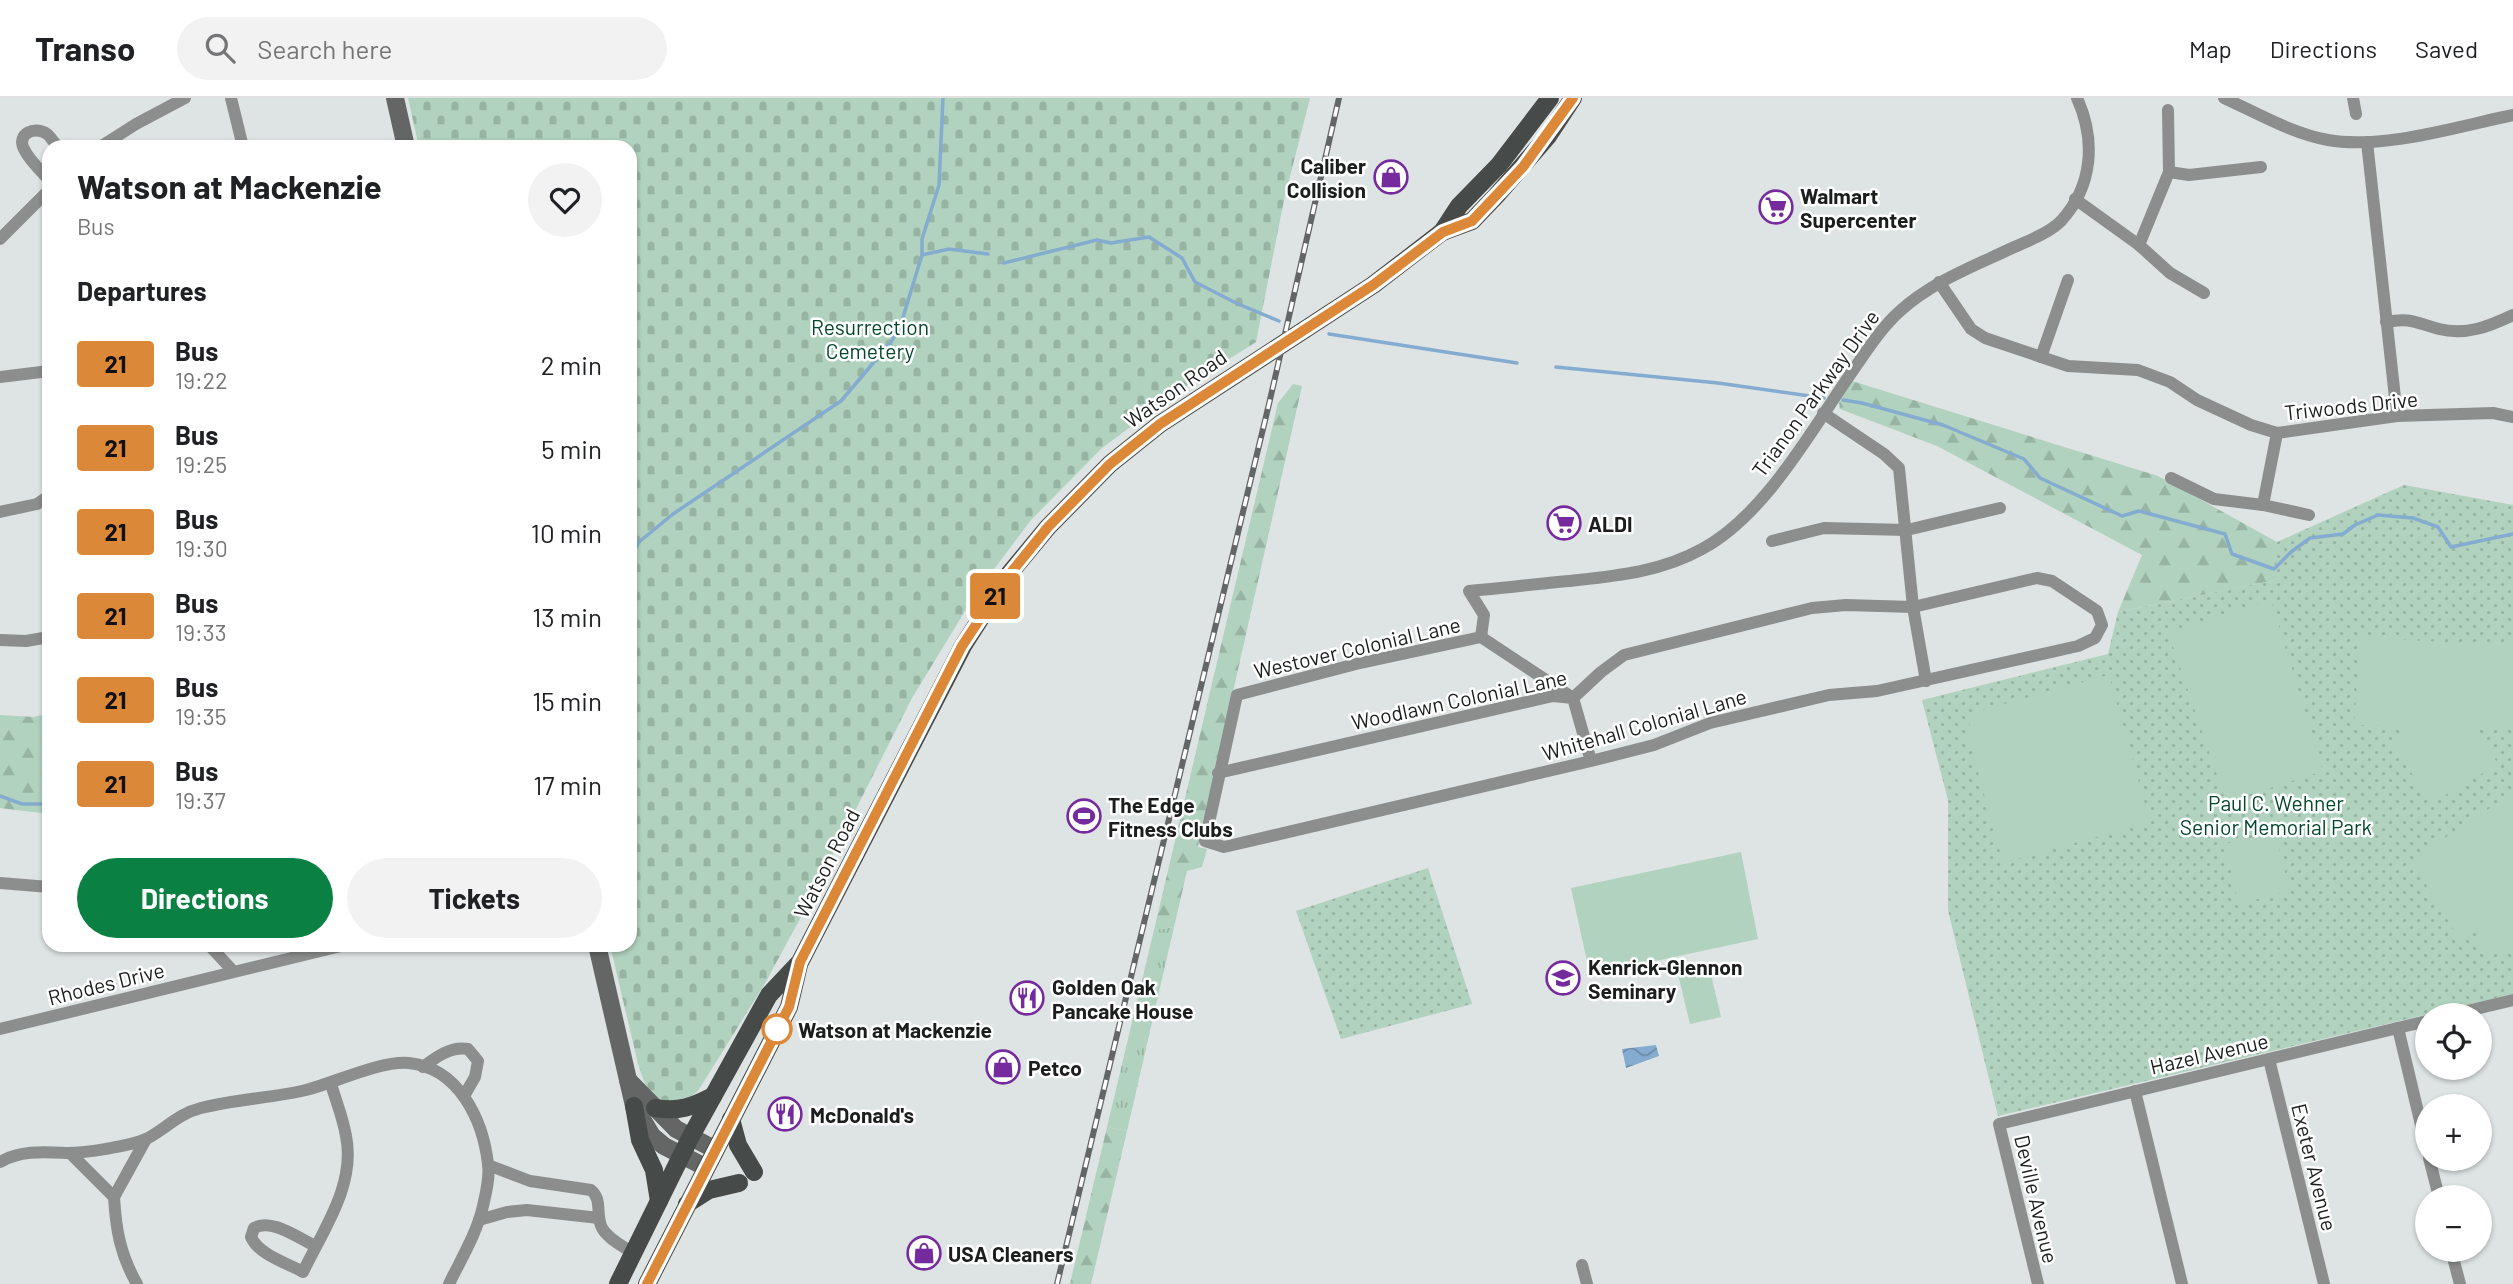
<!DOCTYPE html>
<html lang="en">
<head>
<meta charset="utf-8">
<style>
  :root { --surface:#fff; --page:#f2f2f2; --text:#202124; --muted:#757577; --line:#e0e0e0; --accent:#0b8043 }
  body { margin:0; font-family:Barlow,sans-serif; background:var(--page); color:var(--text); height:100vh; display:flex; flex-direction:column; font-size:26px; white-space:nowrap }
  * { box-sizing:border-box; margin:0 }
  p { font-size:23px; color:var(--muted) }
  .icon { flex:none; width:38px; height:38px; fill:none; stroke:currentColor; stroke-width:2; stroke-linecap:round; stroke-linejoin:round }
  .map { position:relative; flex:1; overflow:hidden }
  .details { position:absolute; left:42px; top:42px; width:595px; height:812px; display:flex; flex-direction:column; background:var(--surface); border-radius:21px; box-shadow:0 2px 5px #0004 }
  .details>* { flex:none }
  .badge { padding:0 14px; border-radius:5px; font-size:24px; line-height:46px }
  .controls { position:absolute; left:2415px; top:905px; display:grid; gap:14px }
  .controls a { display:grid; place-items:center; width:77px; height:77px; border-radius:50%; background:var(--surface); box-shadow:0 2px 5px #0004; font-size:35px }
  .map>.badge { position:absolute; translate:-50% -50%; box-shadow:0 0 0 4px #fff }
  h2 { padding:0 35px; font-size:26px; line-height:63px }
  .round { display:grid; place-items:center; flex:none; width:74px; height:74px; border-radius:37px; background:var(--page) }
  .headline { display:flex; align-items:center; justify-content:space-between; height:119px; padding:0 35px }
  h1 { font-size:33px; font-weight:700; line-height:52px }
  .button { display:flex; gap:14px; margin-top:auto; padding:14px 35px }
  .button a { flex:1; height:80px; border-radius:42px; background:var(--accent); color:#fff; font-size:28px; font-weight:700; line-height:80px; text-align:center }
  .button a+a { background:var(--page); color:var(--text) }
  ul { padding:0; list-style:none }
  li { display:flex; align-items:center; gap:21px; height:84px; padding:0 35px }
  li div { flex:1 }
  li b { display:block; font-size:26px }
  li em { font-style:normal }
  li .badge { min-width:77px; font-weight:700; text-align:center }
  header { display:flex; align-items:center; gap:42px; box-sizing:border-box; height:98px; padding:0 35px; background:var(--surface); border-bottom:2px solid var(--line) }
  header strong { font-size:33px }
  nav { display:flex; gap:38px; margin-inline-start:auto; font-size:24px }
  .search { width:490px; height:63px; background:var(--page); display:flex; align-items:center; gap:18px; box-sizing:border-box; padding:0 24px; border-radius:38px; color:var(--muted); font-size:26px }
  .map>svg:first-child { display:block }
</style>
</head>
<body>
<header>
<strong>Transo</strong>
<div class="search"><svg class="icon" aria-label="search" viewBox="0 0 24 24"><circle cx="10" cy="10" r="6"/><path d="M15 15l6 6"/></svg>Search here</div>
<nav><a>Map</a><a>Directions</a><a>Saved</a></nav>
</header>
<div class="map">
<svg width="2513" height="1186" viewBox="0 0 2513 1186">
  <defs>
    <pattern id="grass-tufts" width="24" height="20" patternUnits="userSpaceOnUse" patternTransform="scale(1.75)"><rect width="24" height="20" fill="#b0d2be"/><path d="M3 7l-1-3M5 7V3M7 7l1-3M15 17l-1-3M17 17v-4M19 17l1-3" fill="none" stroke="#97b4a3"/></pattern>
    <pattern id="forest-firs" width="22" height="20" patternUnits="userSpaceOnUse" patternTransform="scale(1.75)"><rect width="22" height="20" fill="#b0d2be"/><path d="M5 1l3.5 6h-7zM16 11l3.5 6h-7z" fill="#97b4a3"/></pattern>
    <pattern id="cemetery-stones" width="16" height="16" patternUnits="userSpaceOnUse" patternTransform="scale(1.75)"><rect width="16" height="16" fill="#b0d2be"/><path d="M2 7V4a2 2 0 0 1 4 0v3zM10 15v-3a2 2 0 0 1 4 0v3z" fill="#97b4a3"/></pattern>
    <pattern id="park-dots" width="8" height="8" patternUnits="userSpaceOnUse" patternTransform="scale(1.75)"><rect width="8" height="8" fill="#b0d2be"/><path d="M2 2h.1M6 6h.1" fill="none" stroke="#97b4a3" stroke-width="1.8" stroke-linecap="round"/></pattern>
    <pattern id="water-waves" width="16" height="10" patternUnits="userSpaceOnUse" patternTransform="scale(1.75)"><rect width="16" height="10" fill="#84acd0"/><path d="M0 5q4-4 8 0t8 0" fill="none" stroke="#6b8ba8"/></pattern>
  </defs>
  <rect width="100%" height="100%" fill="#dee3e3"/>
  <polygon fill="url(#grass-tufts)" points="1174,829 1127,1033 1107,1029 1154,832"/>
  <g fill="url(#forest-firs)">
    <polygon points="1852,283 2158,378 2277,444 2277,482 2118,514 2142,457 1937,348 1840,311 1839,305"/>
    <polygon points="1293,286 1302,288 1198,749 1207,751 1202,769 1187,773 1174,829 1154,832 1278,305"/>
    <polygon points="49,615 49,716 0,710 0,617 34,619"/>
    <polygon points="1107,1029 1127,1033 1091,1186 1070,1186"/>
  </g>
  <polygon fill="url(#cemetery-stones)" points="408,0 1310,0 1284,102 1256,244 1183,290 1102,350 1031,422 976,495 912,600 807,808 764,887 698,993 688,1001 664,1005 654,998 645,986 638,966 610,847 630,847 630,49 419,49"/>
  <g fill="url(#park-dots)">
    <polygon points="2404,387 2513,407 2513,896 1998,1018 1948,812 1948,702 1922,602 2108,556 2118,514 2276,482 2277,444"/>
    <polygon points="1428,770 1472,906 1341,941 1296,813"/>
  </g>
  <g fill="#b0d2be">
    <polygon points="2271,502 2323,673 2226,704 2168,534"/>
    <polygon points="2360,539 2513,548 2513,632 2470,631 2485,645 2498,666 2430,706 2393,644 2410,629 2354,627"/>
    <polygon points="2109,577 2150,724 2003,765 1968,638 1971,615"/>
    <polygon points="2513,695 2513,851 2481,856 2477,833 2460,842 2411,762"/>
    <polygon points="2275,734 2290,793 2238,806 2225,746"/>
    <polygon points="1741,754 1758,841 1590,877 1571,790"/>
    <polygon points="1708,864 1721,919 1690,926 1677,872"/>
  </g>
  <polygon fill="url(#water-waves)" points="1656,947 1659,958 1626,970 1622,951"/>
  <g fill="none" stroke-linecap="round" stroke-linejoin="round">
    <g stroke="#84acd0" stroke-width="3.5">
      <polyline points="922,157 949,151 988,156"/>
      <polyline points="1004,165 1097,142 1111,145 1149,139 1182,160 1195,184 1236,205 1279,223"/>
      <polyline points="1329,236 1517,265"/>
      <polyline points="1556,269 1718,285 1824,300"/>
      <polyline points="1843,302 1862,305 1943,327 2024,361 2040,380 2122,418 2139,413 2225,436 2232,456 2274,471 2291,454 2310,440 2343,436 2355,427 2378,417 2413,420 2438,429 2451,449 2513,436"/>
      <polyline points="630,461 639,444 673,416 841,303 891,244 900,229 922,157 922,141 939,87 943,0"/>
      <polyline points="0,698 22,706 49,706"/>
    </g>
    <g stroke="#8c8e8d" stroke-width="12">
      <polyline points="231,0 243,49"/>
      <path d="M2224 0C2257 15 2293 36 2328 42 2383 52 2459 28 2513 17"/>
      <polyline points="2353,0 2356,16"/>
      <polyline points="2367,44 2397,318"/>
      <polyline points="100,49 136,26 185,0"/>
      <polyline points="2169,74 2189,77 2261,69"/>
      <path d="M49 82C41 73 29 62 24 51 16 36 35 27 47 36 51 39 54 45 58 49"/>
      <polyline points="2075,101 2139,147 2170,175 2204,195"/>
      <polyline points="0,141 49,92"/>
      <polyline points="2139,147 2169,74 2168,12"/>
      <polyline points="1939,184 1971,231 1985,240 2068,268 2138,272 2170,284 2197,302 2251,327 2277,335 2397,318 2493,315 2513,319"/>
      <path d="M2386 224C2411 219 2416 225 2439 231 2466 238 2490 228 2513 217"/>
      <polyline points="2041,259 2068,182"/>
      <polyline points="0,279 49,273"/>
      <polyline points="1823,315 1884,356 1899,370 1913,509 1926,583"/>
      <polyline points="2171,380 2214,401 2263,407 2309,417"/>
      <polyline points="2263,407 2277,335"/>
      <polyline points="0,414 37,406 49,398"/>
      <polyline points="1772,443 1824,430 1907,432 2000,410"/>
      <path d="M1481 539 1484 517 1469 493C1503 490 1536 486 1569 483 1615 478 1661 474 1702 451 1766 417 1813 329 1854 271 1868 251 1882 229 1900 213 1932 184 1972 169 2010 151 2027 143 2048 136 2061 123 2093 88 2096 42 2077 0"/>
      <polyline points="0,542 26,543 49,539"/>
      <polyline points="1218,675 1553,598 1573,600 1601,574 1624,557 1812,510 1846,507 1913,509 2037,480 2052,483 2097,513 2102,527 2095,540 2078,548 1877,593 1829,597 1710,625 1654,647 1591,663 1224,749 1205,743 1237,597 1356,566 1481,539 1573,600 1591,663"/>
      <polyline points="0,785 49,789"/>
      <polyline points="209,847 233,873"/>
      <polyline points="2450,917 2513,902"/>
      <polyline points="2398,930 2427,1052"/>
      <polyline points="0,931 345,847"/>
      <polyline points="2269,961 2324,1186"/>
      <path d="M423 969C436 959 451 948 468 951L478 963 475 979 464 998"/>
      <polyline points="2135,993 2182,1186"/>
      <path d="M70 1055 114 1099C116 1132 120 1156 137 1186"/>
      <polyline points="2429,1060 2439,1099"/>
      <path d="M0 1064C21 1052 44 1054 67 1055 86 1055 130 1048 146 1041 166 1031 177 1016 201 1010 236 1001 272 1000 306 992 337 984 378 963 409 965 459 970 483 1022 488 1066 490 1079 486 1095 483 1108 477 1135 461 1161 449 1186"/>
      <path d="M488 1067 530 1083 591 1092C603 1102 595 1117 602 1130 608 1141 623 1148 633 1155"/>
      <polyline points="114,1099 146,1041"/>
      <polyline points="479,1122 507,1114 527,1112 599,1120"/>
      <path d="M315 1148C298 1140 272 1120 254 1130L251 1139C259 1157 287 1165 303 1174 323 1132 356 1087 346 1038 343 1020 336 1003 331 986"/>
      <polyline points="2451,1152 2460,1186"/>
      <polyline points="1582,1167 1587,1186"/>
      <polyline points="2038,1186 1999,1026 2427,923"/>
    </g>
    <g stroke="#636665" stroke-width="18">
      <polyline points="395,0 406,49"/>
      <polyline points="597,847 634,1008 652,1038 664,1048 705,1069"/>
      <polyline points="628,982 676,1031 714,1051"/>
    </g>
    <g stroke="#464a49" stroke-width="18">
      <polyline points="1442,134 1472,123 1496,98 1548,38 1573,0"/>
      <polyline points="634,1008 640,1042 654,1072 659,1103"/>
      <path d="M655 1010C679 1014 692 1009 713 998"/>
      <polyline points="731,1021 738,1047 754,1074"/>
      <polyline points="687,1106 709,1092 739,1085"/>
      <polyline points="618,1186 690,1040 769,897 800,864 963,548 1009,476 1048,429 1110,366 1160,326 1373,187 1442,134 1459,108 1499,67 1550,0"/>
      <polyline points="647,1186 789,909 799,867"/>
    </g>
    <defs>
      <polyline id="rail" points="1057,1186 1269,306 1339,0"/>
    </defs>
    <use href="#rail" stroke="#636666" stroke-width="6"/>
    <use href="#rail" stroke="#fff" stroke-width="3.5" stroke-dasharray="10" stroke-linecap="butt"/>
  </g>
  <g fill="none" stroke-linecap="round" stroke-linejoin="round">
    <defs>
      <polyline id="line" points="647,1186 789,909 800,864 962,548 1009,477 1048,429 1110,366 1160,326 1373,187 1443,134 1472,123 1523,69 1573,0"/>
    </defs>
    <use href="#line" stroke="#fff" stroke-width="16"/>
    <use href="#line" stroke="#db8839" stroke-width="10"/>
  </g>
  <defs>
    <symbol id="shop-ring" viewBox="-11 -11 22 22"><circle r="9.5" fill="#fff" stroke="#752b9d" stroke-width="1.5"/><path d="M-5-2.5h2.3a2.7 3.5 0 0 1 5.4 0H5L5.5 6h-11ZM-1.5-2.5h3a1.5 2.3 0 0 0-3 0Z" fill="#752b9d"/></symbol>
    <symbol id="supermarket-ring" viewBox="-11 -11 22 22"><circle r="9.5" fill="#fff" stroke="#752b9d" stroke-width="1.5"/><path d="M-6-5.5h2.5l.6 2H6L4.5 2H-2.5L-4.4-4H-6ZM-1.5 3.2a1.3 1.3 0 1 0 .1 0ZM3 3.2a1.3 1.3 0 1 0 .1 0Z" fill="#752b9d"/></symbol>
    <symbol id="stadium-ring" viewBox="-11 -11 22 22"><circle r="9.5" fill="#fff" stroke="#752b9d" stroke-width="1.5"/><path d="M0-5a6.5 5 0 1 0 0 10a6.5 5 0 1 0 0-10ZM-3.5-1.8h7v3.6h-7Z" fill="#752b9d"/></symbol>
    <symbol id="school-ring" viewBox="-11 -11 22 22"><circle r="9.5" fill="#fff" stroke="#752b9d" stroke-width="1.5"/><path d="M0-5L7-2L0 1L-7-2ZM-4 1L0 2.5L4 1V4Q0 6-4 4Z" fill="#752b9d"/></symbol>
    <symbol id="restaurant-ring" viewBox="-11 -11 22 22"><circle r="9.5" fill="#fff" stroke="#752b9d" stroke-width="1.5"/><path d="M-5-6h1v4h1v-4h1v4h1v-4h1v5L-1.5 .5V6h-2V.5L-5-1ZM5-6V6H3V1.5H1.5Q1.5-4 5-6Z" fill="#752b9d"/></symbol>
  </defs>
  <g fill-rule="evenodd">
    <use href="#shop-ring" x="1372" y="60" width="38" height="38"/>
    <use href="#supermarket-ring" x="1757" y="90" width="38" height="38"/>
    <use href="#supermarket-ring" x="1545" y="406" width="38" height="38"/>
    <use href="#stadium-ring" x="1065" y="699" width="38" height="38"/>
    <use href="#school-ring" x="1544" y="861" width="38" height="38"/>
    <use href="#restaurant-ring" x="1008" y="881" width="38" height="38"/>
    <use href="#shop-ring" x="984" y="950" width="38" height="38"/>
    <use href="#restaurant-ring" x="766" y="997" width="38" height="38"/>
    <use href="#shop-ring" x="905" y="1136" width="38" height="38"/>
  </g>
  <circle fill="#fff" stroke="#db8839" stroke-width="3.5" cx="777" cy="931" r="14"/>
  <g text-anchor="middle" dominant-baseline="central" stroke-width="5" stroke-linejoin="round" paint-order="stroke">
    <g font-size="21" font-weight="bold" fill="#1c1e1e" stroke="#fff" text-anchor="start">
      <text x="1366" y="67" text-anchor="end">Caliber<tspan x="1366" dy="24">Collision</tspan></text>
      <text x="1800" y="97">Walmart<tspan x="1800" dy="24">Supercenter</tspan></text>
      <text x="1588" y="425">ALDI</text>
      <text x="1108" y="706">The Edge<tspan x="1108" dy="24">Fitness Clubs</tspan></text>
      <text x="1588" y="868">Kenrick-Glennon<tspan x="1588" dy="24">Seminary</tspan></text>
      <text x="1052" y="888">Golden Oak<tspan x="1052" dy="24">Pancake House</tspan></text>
      <text x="1028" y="969">Petco</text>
      <text x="810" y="1016">McDonald's</text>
      <text x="948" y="1155">USA Cleaners</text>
    </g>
    <g font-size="21" fill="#04472c" stroke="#fff">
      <text x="870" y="228">Resurrection<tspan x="870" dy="24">Cemetery</tspan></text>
      <text x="2276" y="704">Paul C. Wehner<tspan x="2276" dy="24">Senior Memorial Park</tspan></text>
    </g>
    <g font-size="21" fill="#1c1e1e" stroke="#fff">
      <text transform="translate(1175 290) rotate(-35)">Watson Road</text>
      <text transform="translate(1815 295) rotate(-54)">Trianon Parkway Drive</text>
      <text transform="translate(2351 307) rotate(-6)">Triwoods Drive</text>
      <text transform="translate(1357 549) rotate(-13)">Westover Colonial Lane</text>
      <text transform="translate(1459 601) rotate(-12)">Woodlawn Colonial Lane</text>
      <text transform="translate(1644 626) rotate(-16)">Whitehall Colonial Lane</text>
      <text transform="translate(826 765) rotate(-63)">Watson Road</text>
      <text transform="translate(106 885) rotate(-14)">Rhodes Drive</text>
      <text transform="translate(2209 955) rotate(-13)">Hazel Avenue</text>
      <text transform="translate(2315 1069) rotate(76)">Exeter Avenue</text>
      <text transform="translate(2037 1101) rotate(77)">Deville Avenue</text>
    </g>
    <g font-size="21" font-weight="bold" fill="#1c1e1e" stroke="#fff" text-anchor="start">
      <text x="798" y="931">Watson at Mackenzie</text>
    </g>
  </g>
</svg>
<div class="controls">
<a><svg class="icon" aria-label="locate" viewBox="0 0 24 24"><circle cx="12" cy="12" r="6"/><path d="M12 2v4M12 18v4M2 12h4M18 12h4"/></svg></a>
<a>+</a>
<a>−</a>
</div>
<b class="badge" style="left:995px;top:498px;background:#db8839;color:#111">21</b>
<section class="details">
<div class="headline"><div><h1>Watson at Mackenzie</h1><p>Bus</p></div><a class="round"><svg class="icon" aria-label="heart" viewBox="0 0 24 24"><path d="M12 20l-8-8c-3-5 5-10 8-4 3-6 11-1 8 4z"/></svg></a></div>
<h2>Departures</h2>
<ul>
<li><span class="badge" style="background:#db8839;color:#111">21</span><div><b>Bus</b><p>19:22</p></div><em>2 min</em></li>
<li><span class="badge" style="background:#db8839;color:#111">21</span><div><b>Bus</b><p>19:25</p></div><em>5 min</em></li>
<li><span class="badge" style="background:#db8839;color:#111">21</span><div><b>Bus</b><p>19:30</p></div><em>10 min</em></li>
<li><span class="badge" style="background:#db8839;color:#111">21</span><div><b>Bus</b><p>19:33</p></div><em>13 min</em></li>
<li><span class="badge" style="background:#db8839;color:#111">21</span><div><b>Bus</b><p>19:35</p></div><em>15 min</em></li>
<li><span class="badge" style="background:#db8839;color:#111">21</span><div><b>Bus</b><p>19:37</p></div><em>17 min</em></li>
</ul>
<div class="button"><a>Directions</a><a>Tickets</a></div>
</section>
</div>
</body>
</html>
